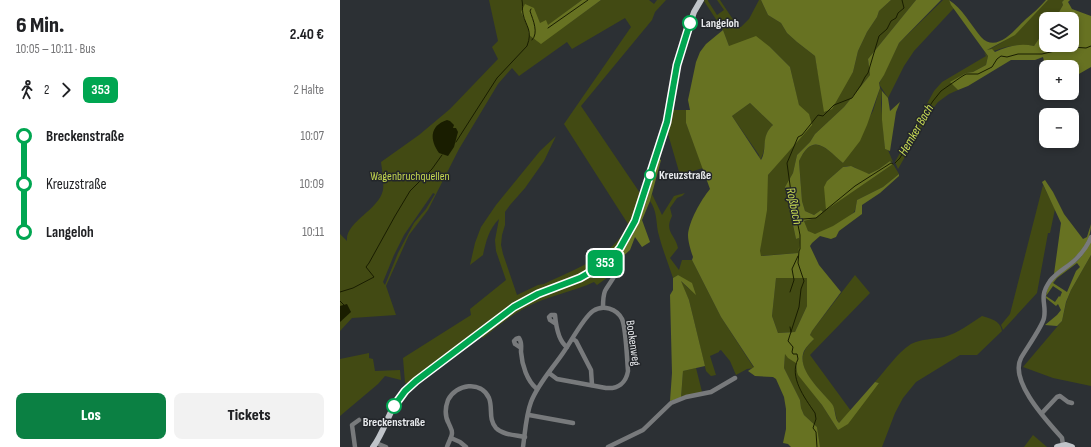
<!DOCTYPE html>
<html lang="de">
<head>
<meta charset="utf-8">
<style>
  :root { --surface:#fff; --page:#f2f2f2; --text:#202124; --muted:#757577; --accent:#0b8043 }
  body { margin:0; font-family:"Sofia Sans Condensed",sans-serif; background:var(--page); color:var(--text); height:100vh; display:flex; flex-direction:column; font-size:15px; white-space:nowrap }
  * { box-sizing:border-box; margin:0 }
  p { font-size:13px; color:var(--muted) }
  .icon { flex:none; width:22px; height:22px; fill:none; stroke:currentColor; stroke-width:2; stroke-linecap:round; stroke-linejoin:round }
  .map { position:relative; flex:1; overflow:hidden }
  .sheet { display:flex; flex-direction:column; background:var(--surface); width:340px }
  .sheet>* { flex:none }
  .badge { padding:0 8px; border-radius:6px; font-size:14px; line-height:26px }
  .buttons { position:absolute; left:699px; top:12px; display:grid; gap:8px }
  .buttons a { display:grid; place-items:center; width:40px; height:40px; border-radius:8px; background:var(--surface); box-shadow:0 2px 6px #0003; font-size:20px }
  .map>.badge { position:absolute; translate:-50% -50%; box-shadow:0 0 0 2px #fff }
  .legs { display:flex; align-items:center; gap:6px; height:44px; padding:0 16px; font-size:13px }
  .legs p { margin-inline-start:auto }
  .summary { display:flex; align-items:center; justify-content:space-between; height:68px; padding:0 16px }
  h1 { font-size:22px; font-weight:800; line-height:30px }
  .action { display:flex; gap:8px; margin-top:auto; padding:8px 16px }
  .action a { flex:1; height:46px; border-radius:8px; background:var(--accent); color:#fff; font-size:16px; font-weight:800; line-height:46px; text-align:center }
  .action a+a { background:var(--page); color:var(--text) }
  ul { padding:0 16px; list-style:none }
  li { display:flex; align-items:center; gap:14px; height:48px; font-size:15px }
  li i { display:grid; place-items:center; width:6px; height:100%; margin:0 5px; background:currentColor }
  li i::after { content:''; width:10px; height:10px; margin:-5px; border:3px solid; border-radius:50%; background:var(--surface) }
  li p { margin-inline-start:auto }
  li:first-child i { background:linear-gradient(#0000 50%,currentColor 0) }
  li:last-child i { background:linear-gradient(currentColor 50%,#0000 0) }
  main { display:flex; flex:1; min-height:0 }
  .map>svg:first-child { display:block }
</style>
</head>
<body>
<main>
<section class="sheet">
<div class="summary"><div><h1>6 Min.</h1><p>10:05 – 10:11 · Bus</p></div><b>2.40 €</b></div>
<div class="legs"><svg class="icon" aria-label="walk" viewBox="0 0 24 24"><circle cx="13" cy="4" r="2"/><path d="M13 8l-2 6 4 7M11 14l-3 7M7 12l3-4h3l4 4"/></svg>2<svg class="icon" aria-label="forward" viewBox="0 0 24 24"><path d="M9 5l7 7-7 7"/></svg><b class="badge" style="background:#00a651;color:#fff">353</b><p>2 Halte</p></div>
<ul>
<li><i style="color:#00a651"></i><b>Breckenstraße</b><p>10:07</p></li>
<li><i style="color:#00a651"></i><span>Kreuzstraße</span><p>10:09</p></li>
<li><i style="color:#00a651"></i><b>Langeloh</b><p>10:11</p></li>
</ul>
<div class="action"><a>Los</a><a>Tickets</a></div>
</section>
<div class="map">
<svg width="751" height="447" viewBox="0 0 751 447">
  <rect width="100%" height="100%" fill="#2c3034"/>
  <g fill="#424a13" fill-rule="evenodd">
    <path d="M149 0H242L208 26 200 24 198 21 181 12 188 28 189 35 225 26 261 0H309L314 4 317 0H326L315 12 312 20 241 106 300 193V195L291 223 276 249 267 259 245 273 205 289 69 384 65 383 63 358 131 315 130 309 166 280 156 251 155 240 159 219C149 229 146 241 143 255L130 265 135 243 141 227 156 205 200 151 216 136 204 161 185 188 170 205 165 212V225L162 235 161 245 163 254 177 295 198 285 204 284C234 269 274 257 288 224L224 124 291 27 285 18 232 49 227 42 179 76 172 68 158 84 119 149 88 210 69 235 46 286 56 315 12 318 0 331V234L7 241C5 222 39 210 43 190 44 181 42 170 41 162L79 135 110 109 158 59 152 47 158 41ZM93 193 95 194 86 209 74 223 67 236 58 253 45 285 43 282 54 255 64 235Z"/>
    <path d="M365 0H368V1L377 15 384 10 377 0H380L398 27H401L409 19 419 0H421L428 15 441 23 447 33 457 42 475 56 485 112 513 72 518 51 527 32 537 17 539 11 551 0H576L528 59 530 75 504 107 475 134 470 142 457 155 453 173 445 187 456 239 459 238C460 243 460 248 458 253L420 256V251L428 175 452 146 459 106 450 67 430 47 389 46 383 30 364 1Z"/>
    <polygon points="603,0 609,0 614,8 574,51 564,66 548,98 539,84 559,43"/>
    <path d="M708 0H724L722 2 723 5 715 19H706V30L702 34 694 46C684 44 676 45 666 47 658 49 655 52 647 51V50C672 40 689 19 708 0Z"/>
    <polygon points="644,52 648,56 646,65 633,72 626,73 611,82 618,90 609,94 598,102 591,111 558,169 555,162 594,91 602,82 646,56"/>
    <path d="M540 88 542 91 541 103 545 149 548 150 553 162 550 161 539 169 529 174 525 173 514 167 507 166 503 167 487 181 486 209 553 164 559 174 543 187 517 200C516 204 516 209 514 212 509 218 479 236 472 234 467 232 466 226 464 221L476 218 483 212 481 210 474 215 465 211 462 201 459 161C473 132 486 148 503 163L533 111Z"/>
    <path d="M410 103 433 125C421 136 428 148 420 160L419 155 392 116Z"/>
    <polygon points="333,110 350,110 346,123 363,168 340,175 328,134"/>
    <polygon points="703,185 715,209 710,233 708,233 697,293 663,330 661,325 670,314"/>
    <path d="M345 193 342 196 337 198 330 208 332 216C324 232 335 234 338 248L330 258 339 270 342 260H352L381 317 414 368 407 369 396 375 390 361 381 350 379 351V352L370 356 376 375 371 376 366 371 349 300 340 280 350 290 338 275 333 278C328 263 322 248 318 232 316 221 317 211 310 201L312 194 322 215 334 196Z"/>
    <polygon points="751,255 751,386 713,378 683,367 722,321 726,303 731,290"/>
    <path d="M272 260 275 261 276 269 273 277 271 275 257 285 254 282C234 291 213 295 193 304 175 312 159 325 143 338L141 336 142 335C180 302 227 282 272 260Z"/>
    <path d="M515 275 530 293 470 355 511 411 499 423 498 422C495 416 496 410 492 405 483 391 456 371 464 352 466 347 470 343 473 340L470 335 472 331Z"/>
    <polygon points="436,277 467,278 467,306 455,332 438,333 432,316"/>
    <path d="M642 316C651 319 660 320 662 331L637 355H620L576 382 563 398 555 413 542 447H480L477 427 464 415 461 408 460 400 444 368 445 353 456 362 457 372 482 405 498 430 539 383 535 382C546 370 557 353 571 344 582 339 593 339 604 337 618 333 630 324 642 316Z"/>
    <polygon points="29,353 29,358 33,359 35,371 60,370 61,380 45,376 38,384 0,416 0,359"/>
    <polygon points="356,368 362,392 341,398 343,371"/>
    <polygon points="693,435 707,447 684,447"/>
  </g>
  <g fill="#677222" fill-rule="evenodd">
    <polygon points="242,0 261,0 201,44 189,35 188,28 181,12 185,4 194,8 200,23 206,20 208,25"/>
    <polygon points="421,0 551,0 539,11 537,17 527,32 518,51 513,72 492,109 484,112 475,56 457,42 447,33 441,23 428,15"/>
    <path d="M576 0H601L559 43 544 75 539 83 540 88 527 125 520 141 503 163C486 148 473 131 459 161L462 201 465 211 474 215 481 210 483 212 476 218 464 221 468 231 475 234 493 226 515 212 517 200 543 187 559 174V176L540 193 522 205V214L499 231 496 237 491 239 480 236 472 243 470 246 479 265 501 292 472 331 470 335 474 339C470 343 466 347 464 351 456 370 482 391 492 404 496 409 494 418 499 423L535 382 539 383 508 424 498 430 482 405 458 375 457 372 456 363 448 358 445 354 444 368 460 400 461 408 464 415 477 427 480 447H451L448 444 443 443 446 429V409L444 397 436 379 433 377 415 376 408 371 414 367 381 317 352 260 353 257C351 251 348 242 348 235 349 221 361 200 370 189L346 123V110H350L348 100 356 62 360 52 366 44 383 30 389 46 416 36 430 47 450 67 459 105 469 114 472 125 428 175 427 210 420 251 421 256 458 253C459 248 460 244 459 238L456 239 445 187 453 173 457 155 470 142 475 134 504 107 530 75 528 59ZM410 103 433 125C420 137 428 148 421 160L392 116ZM436 278H467V306L455 332 438 333 432 316Z"/>
    <path d="M609 0C622 8 631 25 641 37 657 54 675 29 686 19 693 13 700 7 706 0H708L675 35 647 50 652 49 655 52C668 46 680 43 694 46L702 34 706 30V45H732V19H715L723 5 722 2 724 0H730L728 2 732 9 751 16V67L732 78V67H706V69L703 57 695 60H671L628 86 618 90 610 82 626 73 633 72 646 65 648 56 611 5Z"/>
    <polygon points="542,91 548,98 550,111 560,102 556,112 550,151 545,149 542,120"/>
    <path d="M319 159 321 160 310 201 302 220 310 242 302 247 295 237 290 250 281 258C281 249 288 243 292 236 305 212 311 184 319 159Z"/>
    <polygon points="550,161 553,164 486,210 484,187 487,181 503,167 511,166 529,174 539,169"/>
    <path d="M705 180 713 192 724 214 743 239 747 237 751 224C751 248 731 261 714 274L721 223 702 182Z"/>
    <path d="M751 240V255L731 290 726 302 722 321 717 326 705 325 717 315 721 310 718 304 716 306 706 298C706 278 728 271 739 259 744 254 748 246 751 240ZM737 263 740 267 736 271 727 292 713 283 717 278ZM713 286 722 292 720 297 719 296 715 302 706 296Z"/>
    <polygon points="338,275 352,283 356,295 341,281 349,300 365,366 343,371 341,398 330,401 332,373 330,295 333,290 333,278"/>
  </g>
  <g fill="#191d00">
    <path d="M107 120 110 121 114 125 113 128H116L118 132 114 147 108 156 99 153C90 140 89 126 107 120Z"/>
    <polygon points="7,304 11,312 0,322 0,306"/>
  </g>
  <g fill="none" stroke-linecap="round" stroke-linejoin="round">
    <g stroke="#191d00" stroke-width="1">
      <path d="M191 9 190 11C193 20 199 33 192 40"/>
      <polyline points="208,28 248,0"/>
      <path d="M116 142 157 78 187 46C193 30 186 27 183 14 182 9 183 4 182 0"/>
      <polyline points="555,163 560,158 577,125 593,101 601,91 621,77 626,74 638,74 652,67 657,59 661,56 667,57 678,54 702,54 732,47 746,48 751,46"/>
      <polyline points="459,221 463,219 476,218 515,186 551,163 553,164"/>
      <polyline points="0,292 13,288 34,277 26,267 29,263 55,216 70,191 92,169 102,155"/>
      <polyline points="450,292 454,280 452,269 458,256"/>
      <polyline points="0,301 4,305"/>
      <polyline points="450,327 451,332"/>
      <path d="M477 447 476 432 473 428 476 419 475 413C464 397 449 377 458 359L457 354H453L452 352 453 347 448 341 459 307 461 289 464 281 458 263 459 251 460 249V235L458 225 459 222 452 200 447 163 458 137 462 135 478 115 483 116 494 105 512 98 521 85 525 77 528 73 539 36 547 29 551 21 556 18 558 13 564 8 562 0"/>
    </g>
    <g stroke="#787a7c" stroke-width="4.5">
      <path d="M263 307C263 302 263 296 265 291 271 280 285 267 275 254"/>
      <path d="M216 324 210 320 209 317 211 315H215C216 326 218 341 227 347"/>
      <polyline points="233,339 236,341 251,370 252,385"/>
      <path d="M181 348 175 344 174 341 176 339 179 338 180 340C182 344 181 348 181 352 182 365 187 381 197 389"/>
      <polyline points="702,413 717,397 720,396 728,402 732,403"/>
      <polyline points="189,415 233,423"/>
      <polyline points="111,438 120,442 126,447"/>
      <polyline points="36,443 46,447"/>
      <path d="M723 445 722 438C707 421 669 381 681 358 686 349 702 327 704 318 707 303 698 298 710 281 717 272 728 267 736 259 742 253 748 245 751 237"/>
      <polyline points="15,447 12,425 19,420"/>
      <path d="M107 447C108 443 112 437 112 433 112 429 110 427 109 424 105 417 105 408 108 400 116 384 141 380 149 398 153 408 148 419 156 428 163 435 175 435 185 437"/>
      <path d="M183 447C185 433 186 415 191 402 198 384 212 369 223 353 231 342 243 318 253 311 263 304 277 309 282 319 286 328 287 360 288 371 286 383 278 389 266 388L217 379 209 373"/>
      <polyline points="268,447 303,430 331,403 346,397 371,392 395,378"/>
    </g>
    <g stroke="#c0c4c9" stroke-width="6">
      <path d="M33 447C42 435 46 421 53 408 59 397 67 389 76 381L174 307 198 294 240 278 254 271 270 260 280 248 291 229 302 199 327 122 340 53 354 12 361 0"/>
      <polyline points="717,447 726,445 732,447"/>
    </g>
  </g>
  <g fill="none" stroke-linecap="round" stroke-linejoin="round">
    <defs>
      <polyline id="line-1" points="54,406 65,391 76,381 174,307 198,294 240,278 254,270 270,260 280,248 295,221 327,122 337,65 350,23"/>
    </defs>
    <use href="#line-1" stroke="#fff" stroke-width="9"/>
    <use href="#line-1" stroke="#00a651" stroke-width="6"/>
  </g>
  <g fill="#fff" stroke="#00a651" stroke-width="2">
    <circle cx="350" cy="23" r="7"/>
    <circle cx="310" cy="175" r="5"/>
    <circle cx="54" cy="406" r="7"/>
  </g>
  <g text-anchor="middle" dominant-baseline="central" stroke-width="3" stroke-linejoin="round" paint-order="stroke">
    <g font-size="12" font-weight="bold" fill="#e7e9ec" stroke="#23262a" text-anchor="start">
      <text x="361" y="23">Langeloh</text>
      <text x="319" y="175">Kreuzstraße</text>
      <text x="54" y="422" text-anchor="middle">Breckenstraße</text>
    </g>
    <g font-size="12" fill="#c3d64e" stroke="#23262a">
      <text x="70" y="176">Wagenbruchquellen</text>
    </g>
    <g font-size="12" fill="#e7e9ec" stroke="#23262a">
      <text transform="translate(293 343) rotate(82)">Bookenweg</text>
    </g>
    <g font-size="13" font-style="italic" fill="#c8db54" stroke="#23262a">
      <text transform="translate(576 130) rotate(-60)">Hemker Bach</text>
      <text transform="translate(454 206) rotate(78)">Roßbach</text>
    </g>
  </g>
</svg>
<div class="buttons">
<a><svg class="icon" aria-label="layers" viewBox="0 0 24 24"><path d="M12 4l9 5-9 5-9-5zM3 14l9 5 9-5"/></svg></a>
<a>+</a>
<a>−</a>
</div>
<b class="badge" style="left:265px;top:263px;background:#00a651;color:#fff">353</b>
</div>
</main>
</body>
</html>
